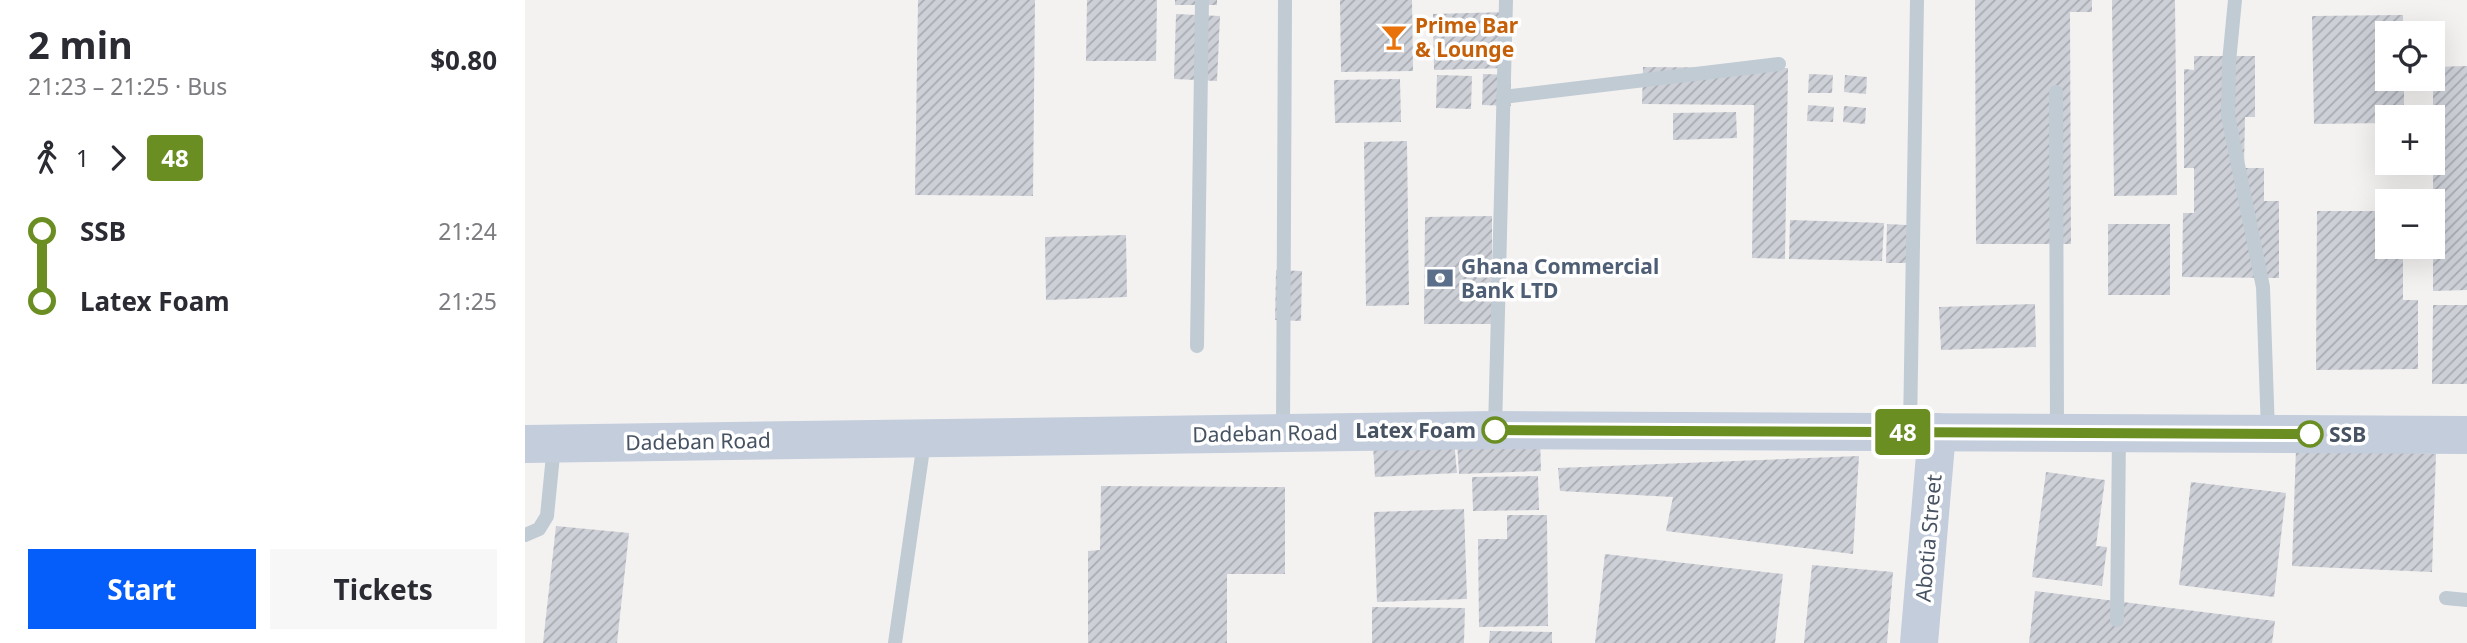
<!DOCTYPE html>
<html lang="en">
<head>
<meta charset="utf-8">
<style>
  :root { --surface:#fff; --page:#f7f7f7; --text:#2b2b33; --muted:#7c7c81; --accent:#055efa }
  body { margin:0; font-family:"Noto Sans",sans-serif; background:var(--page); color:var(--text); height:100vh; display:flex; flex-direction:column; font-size:26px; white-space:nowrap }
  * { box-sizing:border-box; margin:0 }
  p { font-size:23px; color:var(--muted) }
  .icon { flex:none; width:38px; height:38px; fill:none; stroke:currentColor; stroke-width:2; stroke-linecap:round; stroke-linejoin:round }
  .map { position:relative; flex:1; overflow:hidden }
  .sheet { display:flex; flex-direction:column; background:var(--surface); width:525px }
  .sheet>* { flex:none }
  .badge { padding:0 14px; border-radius:5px; font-size:24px; line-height:46px }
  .tools { position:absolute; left:1850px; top:21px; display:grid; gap:14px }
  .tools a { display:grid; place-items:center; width:70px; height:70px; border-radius:0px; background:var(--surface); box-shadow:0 7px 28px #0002; font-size:35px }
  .map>.badge { position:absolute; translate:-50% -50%; box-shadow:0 0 0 4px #fff }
  .legs { display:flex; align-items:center; gap:10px; height:77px; padding:0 28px; font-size:23px }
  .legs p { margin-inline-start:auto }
  .overview { display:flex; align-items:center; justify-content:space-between; height:119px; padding:0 28px }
  h1 { font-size:38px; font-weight:700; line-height:52px }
  .primary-button { display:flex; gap:14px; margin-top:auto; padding:14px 28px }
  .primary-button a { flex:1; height:80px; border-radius:0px; background:var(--accent); color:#fff; font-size:28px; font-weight:700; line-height:80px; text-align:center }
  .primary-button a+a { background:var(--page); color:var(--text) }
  ul { padding:0 28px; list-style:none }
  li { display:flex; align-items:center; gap:24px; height:70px; font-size:26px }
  li i { display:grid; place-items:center; width:10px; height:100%; margin:0 9px; background:currentColor }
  li i::after { content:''; width:18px; height:18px; margin:-9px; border:5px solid; border-radius:50%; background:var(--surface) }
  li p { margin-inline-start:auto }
  li:first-child i { background:linear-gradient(#0000 50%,currentColor 0) }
  li:last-child i { background:linear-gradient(currentColor 50%,#0000 0) }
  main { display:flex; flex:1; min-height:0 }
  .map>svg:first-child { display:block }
</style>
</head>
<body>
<main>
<section class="sheet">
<div class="overview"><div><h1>2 min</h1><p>21:23 – 21:25 · Bus</p></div><b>$0.80</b></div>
<div class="legs"><svg class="icon" aria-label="walk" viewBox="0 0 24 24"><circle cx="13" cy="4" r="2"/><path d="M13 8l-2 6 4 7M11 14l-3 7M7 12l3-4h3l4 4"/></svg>1<svg class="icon" aria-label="forward" viewBox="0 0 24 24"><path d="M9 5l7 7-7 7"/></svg><b class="badge" style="background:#6b8e23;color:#fff">48</b></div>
<ul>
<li><i style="color:#6b8e23"></i><b>SSB</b><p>21:24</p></li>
<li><i style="color:#6b8e23"></i><b>Latex Foam</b><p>21:25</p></li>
</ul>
<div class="primary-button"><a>Start</a><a>Tickets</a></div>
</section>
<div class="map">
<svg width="1942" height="643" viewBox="0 0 1942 643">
  <defs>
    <pattern id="building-hatch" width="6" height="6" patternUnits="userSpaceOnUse" patternTransform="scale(1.75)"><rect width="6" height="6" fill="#cdd0d7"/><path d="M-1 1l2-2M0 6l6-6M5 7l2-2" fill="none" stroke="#a8abb2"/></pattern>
  </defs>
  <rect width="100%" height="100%" fill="#f4f2f1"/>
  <g fill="url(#building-hatch)">
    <polygon points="393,0 510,0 508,196 390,195"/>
    <polygon points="562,0 632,0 631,61 561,61"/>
    <rect x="650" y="0" width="42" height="5"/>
    <polygon points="815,0 887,0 888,71 816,72"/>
    <polygon points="1450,0 1567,0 1567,12 1545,12 1546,244 1451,244"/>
    <polygon points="1587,0 1650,0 1652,195 1589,196"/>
    <polygon points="982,12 983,68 909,70 908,14"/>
    <polygon points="651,14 695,16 692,81 649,79"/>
    <polygon points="1878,15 1878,33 1862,33 1862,79 1879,79 1879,117 1862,117 1862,123 1789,124 1787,16"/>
    <polygon points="1669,56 1730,56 1730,117 1720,117 1719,168 1739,168 1739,201 1754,201 1754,278 1657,277 1658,213 1669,213 1669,168 1659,168 1659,69 1669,70"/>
    <polygon points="1942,66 1942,290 1908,291 1908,67"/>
    <polygon points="1118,67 1263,68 1260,259 1227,258 1229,105 1117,104"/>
    <polygon points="958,74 986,75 986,106 957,105"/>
    <polygon points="1284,74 1308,75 1307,93 1283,93"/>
    <polygon points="912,75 947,76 946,109 911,108"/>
    <polygon points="1320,75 1342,77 1341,94 1319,92"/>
    <polygon points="875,79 876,122 810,123 809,80"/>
    <polygon points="1283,105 1309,107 1308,122 1282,121"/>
    <polygon points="1319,106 1341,108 1340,124 1318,122"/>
    <polygon points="1211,112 1212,138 1148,140 1148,113"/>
    <polygon points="882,141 884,305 841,306 839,142"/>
    <polygon points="1792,211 1856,211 1856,239 1862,239 1862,247 1878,247 1878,300 1893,300 1893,369 1791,370"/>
    <polygon points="967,216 967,324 899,324 900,217"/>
    <polygon points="1265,220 1359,223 1357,261 1264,259"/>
    <polygon points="1362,224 1382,225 1381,263 1361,263"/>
    <rect x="1583" y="224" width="62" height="71"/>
    <polygon points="601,235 602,297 521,300 520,237"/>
    <polygon points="751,270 777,271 776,321 750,320"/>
    <polygon points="1510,304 1511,347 1416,350 1414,307"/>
    <polygon points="1908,305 1942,305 1942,384 1907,384"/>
    <polygon points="1015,439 1016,471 934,474 932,442"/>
    <polygon points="929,441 932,473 850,477 848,446"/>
    <polygon points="1771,448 1911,454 1907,572 1767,566"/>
    <polygon points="1334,456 1328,554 1141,531 1148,497 1035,491 1033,468"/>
    <polygon points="1521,472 1580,480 1571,546 1582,547 1577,586 1507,577"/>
    <polygon points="1013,476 1014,510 948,511 947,477"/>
    <polygon points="1666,482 1761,493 1749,597 1654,585"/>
    <polygon points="576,486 760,487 760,574 702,574 702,643 563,643 563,551 575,550"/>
    <polygon points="939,509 942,599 852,602 849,512"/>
    <polygon points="982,515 1022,515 1023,626 954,627 953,539 982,539"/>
    <polygon points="31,526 104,533 92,643 18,643"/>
    <polygon points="1080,554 1258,574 1250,643 1070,643"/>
    <polygon points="1287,565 1368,572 1362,643 1279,643"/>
    <polygon points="1510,591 1750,621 1747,643 1504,643"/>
    <polygon points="847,607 940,608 939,643 847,643"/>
    <polygon points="965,631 1027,632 1027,643 964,643"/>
  </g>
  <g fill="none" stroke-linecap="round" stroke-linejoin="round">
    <g stroke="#c1cbd4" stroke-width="14">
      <polyline points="1710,0 1704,62 1703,116 1738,287 1743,432"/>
      <polyline points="1531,92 1532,431"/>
      <polyline points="978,97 1254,64"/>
      <polyline points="672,346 677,0"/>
      <polyline points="970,429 981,0"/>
      <polyline points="1385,429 1392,0"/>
      <polyline points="758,431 760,0"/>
      <polyline points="0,535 14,529 22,516 29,445"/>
      <polyline points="1921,598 1942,600"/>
      <polyline points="1592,620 1594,435"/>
      <polyline points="370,643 399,442"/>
    </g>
    <g stroke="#c3cddc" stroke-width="38">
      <polyline points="0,444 970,430 1942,435"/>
      <polyline points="1394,643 1412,432"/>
    </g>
  </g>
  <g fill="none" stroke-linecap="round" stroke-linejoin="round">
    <defs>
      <polyline id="line-1" points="970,430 1785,434"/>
    </defs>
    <use href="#line-1" stroke="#fff" stroke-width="16"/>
    <use href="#line-1" stroke="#6b8e23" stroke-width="10"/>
  </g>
  <defs>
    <symbol id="bar-bare" viewBox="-9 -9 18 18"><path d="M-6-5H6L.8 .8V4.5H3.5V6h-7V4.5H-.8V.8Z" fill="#e8710a" stroke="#fff" stroke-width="2.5" paint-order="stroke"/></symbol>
    <symbol id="bank-bare" viewBox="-9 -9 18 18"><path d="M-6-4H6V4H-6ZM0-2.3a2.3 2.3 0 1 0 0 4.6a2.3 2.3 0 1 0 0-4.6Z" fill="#5c6f8a" stroke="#fff" stroke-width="2.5" paint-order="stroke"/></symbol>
  </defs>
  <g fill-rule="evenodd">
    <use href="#bar-bare" x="850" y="18" width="38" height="38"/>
    <use href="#bank-bare" x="896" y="259" width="38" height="38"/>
  </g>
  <g fill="#fff" stroke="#6b8e23" stroke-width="3.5">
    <circle cx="970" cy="430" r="12"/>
    <circle cx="1785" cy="434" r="12"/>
  </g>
  <g text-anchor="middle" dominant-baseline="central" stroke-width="7" stroke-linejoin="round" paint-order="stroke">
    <g font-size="21" font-weight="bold" fill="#c56008" stroke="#fff" text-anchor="start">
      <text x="890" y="25">Prime Bar<tspan x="890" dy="24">&amp; Lounge</tspan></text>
    </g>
    <g font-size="21" font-weight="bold" fill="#4e5e75" stroke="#fff" text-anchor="start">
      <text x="936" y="266">Ghana Commercial<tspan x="936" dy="24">Bank LTD</tspan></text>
    </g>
    <g font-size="21" font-weight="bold" fill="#475362" stroke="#fff" text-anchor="end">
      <text x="951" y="430">Latex Foam</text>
      <text x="1804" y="434" text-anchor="start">SSB</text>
    </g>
    <g font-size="21" fill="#475362" stroke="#fff">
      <text transform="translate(740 433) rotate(-1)">Dadeban Road</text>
      <text transform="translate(173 441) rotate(-1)">Dadeban Road</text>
      <text transform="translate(1403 538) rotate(-85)">Abotia Street</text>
    </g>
  </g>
</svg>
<div class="tools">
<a><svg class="icon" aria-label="locate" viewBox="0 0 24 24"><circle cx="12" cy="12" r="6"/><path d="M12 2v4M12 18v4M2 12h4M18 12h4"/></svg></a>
<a>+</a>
<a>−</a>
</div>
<b class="badge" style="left:1378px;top:432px;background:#6b8e23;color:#fff">48</b>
</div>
</main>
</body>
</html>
